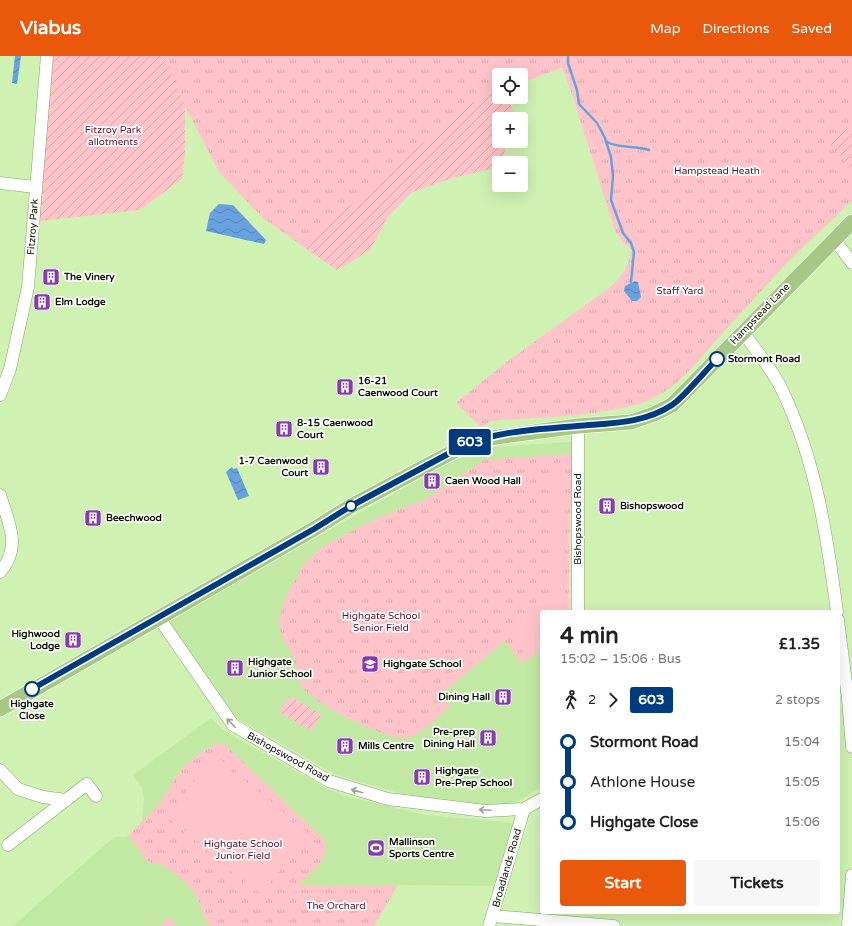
<!DOCTYPE html>
<html lang="en">
<head>
<meta charset="utf-8">
<style>
  :root { --surface:#fff; --page:#f6f6f6; --text:#222; --muted:#767676; --accent:#ea580c }
  body { margin:0; font-family:"Varela Round",sans-serif; background:var(--page); color:var(--text); height:100vh; display:flex; flex-direction:column; font-size:15px; white-space:nowrap }
  * { box-sizing:border-box; margin:0 }
  p { font-size:13px; color:var(--muted) }
  .icon { flex:none; width:22px; height:22px; fill:none; stroke:currentColor; stroke-width:2; stroke-linecap:round; stroke-linejoin:round }
  .map { position:relative; flex:1; overflow:hidden }
  .panel { position:absolute; left:540px; top:554px; width:300px; height:304px; display:flex; flex-direction:column; background:var(--surface); border-radius:4px; box-shadow:0 4px 16px #0002 }
  .panel>* { flex:none }
  .badge { padding:0 8px; border-radius:3px; font-size:14px; line-height:26px }
  .buttons { position:absolute; left:492px; top:12px; display:grid; gap:8px }
  .buttons a { display:grid; place-items:center; width:36px; height:36px; border-radius:4px; background:var(--surface); box-shadow:0 4px 16px #0002; font-size:20px }
  .map>.badge { position:absolute; translate:-50% -50%; box-shadow:0 0 0 2px #fff }
  .legs { display:flex; align-items:center; gap:6px; height:44px; padding:0 20px; font-size:13px }
  .legs p { margin-inline-start:auto }
  .head { display:flex; align-items:center; justify-content:space-between; height:68px; padding:0 20px }
  h1 { font-size:22px; font-weight:800; line-height:30px }
  .button { display:flex; gap:8px; margin-top:auto; padding:8px 20px }
  .button a { flex:1; height:46px; border-radius:4px; background:var(--accent); color:#fff; font-size:16px; font-weight:800; line-height:46px; text-align:center }
  .button a+a { background:var(--page); color:var(--text) }
  ul { padding:0 20px; list-style:none }
  li { display:flex; align-items:center; gap:14px; height:40px; font-size:15px }
  li i { display:grid; place-items:center; width:6px; height:100%; margin:0 5px; background:currentColor }
  li i::after { content:''; width:10px; height:10px; margin:-5px; border:3px solid; border-radius:50%; background:var(--surface) }
  li p { margin-inline-start:auto }
  li:first-child i { background:linear-gradient(#0000 50%,currentColor 0) }
  li:last-child i { background:linear-gradient(currentColor 50%,#0000 0) }
  header { display:flex; align-items:center; gap:24px; box-sizing:border-box; height:56px; padding:0 20px; background:var(--accent); color:#fff }
  header strong { font-size:19px }
  nav { display:flex; gap:22px; margin-inline-start:auto; font-size:14px }
  .map>svg:first-child { display:block }
</style>
</head>
<body>
<header>
<strong>Viabus</strong>
<nav><a>Map</a><a>Directions</a><a>Saved</a></nav>
</header>
<div class="map">
<svg width="852" height="870" viewBox="0 0 852 870">
  <defs>
    <pattern id="park-tufts" width="24" height="20" patternUnits="userSpaceOnUse"><rect width="24" height="20" fill="#fec4c9"/><path d="M3 7l-1-3M5 7V3M7 7l1-3M15 17l-1-3M17 17v-4M19 17l1-3" fill="none" stroke="#d8a8ab"/></pattern>
    <pattern id="garden-furrows" width="10" height="10" patternUnits="userSpaceOnUse"><rect width="10" height="10" fill="#fec4c9"/><path d="M-1 1l2-2M0 10L10 0M9 11l2-2" fill="none" stroke="#d8a8ab"/></pattern>
    <pattern id="water-waves" width="16" height="10" patternUnits="userSpaceOnUse"><rect width="16" height="10" fill="#68a1df"/><path d="M0 5q4-4 8 0t8 0" fill="none" stroke="#5482b3"/></pattern>
  </defs>
  <rect width="100%" height="100%" fill="#cff2b3"/>
  <g fill="#c2e9a3">
    <polygon points="569,386 572,386 573,389 569,481 569,556 542,556 542,730 516,747 501,750 479,748 409,740 336,719 234,661 224,650 170,566 194,550 454,404 495,391"/>
    <polygon points="211,662 222,673 233,680 328,733 345,740 425,759 515,767 494,830 398,829 374,870 13,870 114,781 126,781 133,777 142,765 144,742 142,732 133,719"/>
  </g>
  <g fill="url(#park-tufts)">
    <path d="M164 0H852V145C830 167 806 187 784 210 763 233 742 256 721 279 699 303 678 333 647 345 604 361 537 361 491 365L481 371 456 347 504 308 612 230C623 218 630 210 631 193L623 186 615 175 572 38 562 12 521 27V19H499V41H508L515 63H499V85H509L502 102 491 113 455 121 412 136 387 162 370 194 337 214 264 163 219 116 185 50Z"/>
    <path d="M573 398 569 481V556H542V593L522 608 505 585 441 638 450 650C438 660 425 676 409 681 390 687 315 648 303 632 296 622 297 608 292 597 288 589 281 581 280 572 278 550 291 532 302 513L300 512 320 492 375 463 426 443 484 404Z"/>
    <path d="M218 687H223L323 782C334 801 309 817 299 830L398 829 374 870H211L204 861 200 847 193 835 182 823 163 809 150 806 145 802 129 779 156 752 183 711 199 698Z"/>
  </g>
  <g fill="url(#garden-furrows)">
    <polygon points="47,0 164,0 185,50 185,97 182,123 140,154 40,165 35,131"/>
    <polygon points="499,35 499,41 508,41 515,63 499,63 499,85 509,85 502,102 491,113 455,121 412,136 387,162 370,194 337,214 305,192 322,170 355,146 405,99 446,71 472,47"/>
    <polygon points="852,70 852,115 829,86"/>
    <polygon points="290,640 321,658 312,675 279,656"/>
  </g>
  <g fill="#fec4c9">
    <polygon points="553,422 562,422 562,555 553,556"/>
    <polygon points="536,549 542,556 542,583 524,597 505,574"/>
    <polygon points="214,702 218,705 220,703 232,713 230,715 233,718 235,716 246,725 245,728 248,730 250,728 261,738 260,740 263,743 265,741 276,750 275,753 278,755 280,753 291,763 290,765 293,768 295,766 306,776 305,778 308,781 261,837 257,834 256,836 244,826 246,824 242,822 240,823 229,814 230,812 227,809 226,811 214,801 215,799 212,796 210,798 199,788 200,786 197,784 196,785 184,776 186,774 182,771 181,773 169,763 171,761 167,758"/>
    <polygon points="171,862 176,870 158,870 170,862"/>
  </g>
  <g fill="url(#water-waves)">
    <polygon points="15,0 21,0 17,28 12,27"/>
    <polygon points="219,148 233,149 266,184 264,188 206,175 210,157"/>
    <polygon points="635,225 638,226 641,241 637,245 632,245 624,235 625,230"/>
    <polygon points="232,411 233,413 237,412 249,440 238,444 226,416"/>
  </g>
  <g fill="none" stroke-linecap="round" stroke-linejoin="round">
    <g stroke="#68a1df" stroke-width="2.5">
      <polyline points="568,0 568,7 577,34 579,48 597,67 605,82 611,101 613,120 611,144 623,177 631,187 634,196 631,226"/>
      <path d="M607 86C619 93 636 89 649 94"/>
    </g>
    <defs>
      <g id="minor">
        <polyline points="0,127 35,131"/>
        <polyline points="834,183 852,207"/>
        <path d="M743 276C756 295 773 314 782 334 816 404 827 480 837 556"/>
        <polyline points="0,339 10,313 28,231 47,0"/>
        <path d="M0 439C9 468 22 491 0 516"/>
        <polyline points="578,556 578,370"/>
        <polyline points="159,562 233,669 329,725 388,743 485,755 524,753 542,743"/>
        <polyline points="838,564 848,643 852,691"/>
        <polyline points="0,714 18,733 43,741 66,744 87,728 96,740"/>
        <polyline points="8,789 66,744"/>
        <polyline points="493,860 614,870"/>
        <polyline points="489,870 524,753"/>
        <polyline points="848,870 852,819"/>
      </g>
      <polyline id="major" points="0,653 314,473 351,450 475,384 578,370 631,366 654,358 672,349 852,166"/>
    </defs>
    <use href="#minor" stroke="#85a66a" stroke-width="13"/>
    <use href="#major" stroke="#fff" stroke-width="16"/>
    <use href="#minor" stroke="#fff" stroke-width="12"/>
    <use href="#major" stroke="#a7c786" stroke-width="15"/>
  </g>
  <defs><path id="oneway-shaft" d="M-6 0H5M1.5-3L5.5 0L1.5 3" fill="none" stroke-width="1.6" stroke-linecap="round" stroke-linejoin="round"/></defs>
  <g stroke="#9da29a">
    <use href="#oneway-shaft" transform="translate(231 667) rotate(-134)"/>
    <use href="#oneway-shaft" transform="translate(357 735) rotate(-164)"/>
    <use href="#oneway-shaft" transform="translate(485 754) rotate(-177)"/>
  </g>
  <g fill="none" stroke-linecap="round" stroke-linejoin="round">
    <defs>
      <path id="line-1" d="M32 633 314 473 351 450 461 391C494 375 541 373 577 370 610 367 643 368 672 349 684 341 705 315 717 303"/>
    </defs>
    <use href="#line-1" stroke="#fff" stroke-width="9"/>
    <use href="#line-1" stroke="#003b80" stroke-width="6"/>
  </g>
  <defs>
    <symbol id="building-square" viewBox="-11 -11 22 22"><rect x="-9" y="-9" width="18" height="18" rx="4" fill="#863cae" stroke="#fff"/><path d="M-4-6H4V6H1V3H-1V6H-4ZM-2.5-4.3h1.7v1.8h-1.7ZM.8-4.3h1.7v1.8H.8ZM-2.5-1h1.7V.8h-1.7ZM.8-1h1.7V.8H.8Z" fill="#fff"/></symbol>
    <symbol id="school-square" viewBox="-11 -11 22 22"><rect x="-9" y="-9" width="18" height="18" rx="4" fill="#863cae" stroke="#fff"/><path d="M0-5L7-2L0 1L-7-2ZM-4 1L0 2.5L4 1V4Q0 6-4 4Z" fill="#fff"/></symbol>
    <symbol id="stadium-square" viewBox="-11 -11 22 22"><rect x="-9" y="-9" width="18" height="18" rx="4" fill="#863cae" stroke="#fff"/><path d="M0-5a6.5 5 0 1 0 0 10a6.5 5 0 1 0 0-10ZM-3.5-1.8h7v3.6h-7Z" fill="#fff"/></symbol>
  </defs>
  <g fill-rule="evenodd">
    <use href="#building-square" x="41" y="211" width="20" height="20"/>
    <use href="#building-square" x="32" y="236" width="20" height="20"/>
    <use href="#building-square" x="335" y="321" width="20" height="20"/>
    <use href="#building-square" x="274" y="363" width="20" height="20"/>
    <use href="#building-square" x="311" y="401" width="20" height="20"/>
    <use href="#building-square" x="422" y="415" width="20" height="20"/>
    <use href="#building-square" x="597" y="440" width="20" height="20"/>
    <use href="#building-square" x="83" y="452" width="20" height="20"/>
    <use href="#building-square" x="63" y="574" width="20" height="20"/>
    <use href="#school-square" x="360" y="598" width="20" height="20"/>
    <use href="#building-square" x="225" y="602" width="20" height="20"/>
    <use href="#building-square" x="493" y="631" width="20" height="20"/>
    <use href="#building-square" x="478" y="672" width="20" height="20"/>
    <use href="#building-square" x="335" y="680" width="20" height="20"/>
    <use href="#building-square" x="412" y="711" width="20" height="20"/>
    <use href="#stadium-square" x="366" y="782" width="20" height="20"/>
  </g>
  <g fill="#fff" stroke="#003b80" stroke-width="2">
    <circle cx="717" cy="303" r="7"/>
    <circle cx="351" cy="450" r="5"/>
    <circle cx="32" cy="633" r="7"/>
  </g>
  <g text-anchor="middle" dominant-baseline="central" stroke-width="3.5" stroke-linejoin="round" paint-order="stroke">
    <g font-size="10" fill="#601025" stroke="#fff">
      <text x="113" y="74">Fitzroy Park<tspan x="113" dy="12">allotments</tspan></text>
      <text x="717" y="115">Hampstead Heath</text>
      <text x="680" y="235">Staff Yard</text>
      <text x="381" y="560">Highgate School<tspan x="381" dy="12">Senior Field</tspan></text>
      <text x="243" y="788">Highgate School<tspan x="243" dy="12">Junior Field</tspan></text>
      <text x="336" y="850">The Orchard</text>
    </g>
    <g font-size="10" fill="#0b1602" stroke="#fff">
      <text transform="translate(33 171) rotate(-86)">Fitzroy Park</text>
      <text transform="translate(760 258) rotate(-46)">Hampstead Lane</text>
      <text transform="translate(578 463) rotate(-90)">Bishopswood Road</text>
      <text transform="translate(288 701) rotate(29)">Bishopswood Road</text>
      <text transform="translate(507 812) rotate(-74)">Broadlands Road</text>
    </g>
    <g font-size="10" font-weight="bold" fill="#0b1602" stroke="#fff" text-anchor="start">
      <text x="64" y="221">The Vinery</text>
      <text x="55" y="246">Elm Lodge</text>
      <text x="358" y="325">16-21<tspan x="358" dy="12">Caenwood Court</tspan></text>
      <text x="297" y="367">8-15 Caenwood<tspan x="297" dy="12">Court</tspan></text>
      <text x="308" y="405" text-anchor="end">1-7 Caenwood<tspan x="308" dy="12">Court</tspan></text>
      <text x="445" y="425">Caen Wood Hall</text>
      <text x="620" y="450">Bishopswood</text>
      <text x="106" y="462">Beechwood</text>
      <text x="60" y="578" text-anchor="end">Highwood<tspan x="60" dy="12">Lodge</tspan></text>
      <text x="248" y="606">Highgate<tspan x="248" dy="12">Junior School</tspan></text>
      <text x="383" y="608">Highgate School</text>
      <text x="490" y="641" text-anchor="end">Dining Hall</text>
      <text x="475" y="676" text-anchor="end">Pre-prep<tspan x="475" dy="12">Dining Hall</tspan></text>
      <text x="358" y="690">Mills Centre</text>
      <text x="435" y="715">Highgate<tspan x="435" dy="12">Pre-Prep School</tspan></text>
      <text x="389" y="786">Mallinson<tspan x="389" dy="12">Sports Centre</tspan></text>
    </g>
    <g font-size="10" font-weight="bold" fill="#0b1602" stroke="#fff" text-anchor="start">
      <text x="728" y="303">Stormont Road</text>
      <text x="32" y="648" text-anchor="middle">Highgate<tspan x="32" dy="12">Close</tspan></text>
    </g>
  </g>
</svg>
<div class="buttons">
<a><svg class="icon" aria-label="locate" viewBox="0 0 24 24"><circle cx="12" cy="12" r="6"/><path d="M12 2v4M12 18v4M2 12h4M18 12h4"/></svg></a>
<a>+</a>
<a>−</a>
</div>
<b class="badge" style="left:470px;top:386px;background:#003b80;color:#fff">603</b>
<section class="panel">
<div class="head"><div><h1>4 min</h1><p>15:02 – 15:06 · Bus</p></div><b>£1.35</b></div>
<div class="legs"><svg class="icon" aria-label="walk" viewBox="0 0 24 24"><circle cx="13" cy="4" r="2"/><path d="M13 8l-2 6 4 7M11 14l-3 7M7 12l3-4h3l4 4"/></svg>2<svg class="icon" aria-label="forward" viewBox="0 0 24 24"><path d="M9 5l7 7-7 7"/></svg><b class="badge" style="background:#003b80;color:#fff">603</b><p>2 stops</p></div>
<ul>
<li><i style="color:#003b80"></i><b>Stormont Road</b><p>15:04</p></li>
<li><i style="color:#003b80"></i><span>Athlone House</span><p>15:05</p></li>
<li><i style="color:#003b80"></i><b>Highgate Close</b><p>15:06</p></li>
</ul>
<div class="button"><a>Start</a><a>Tickets</a></div>
</section>
</div>
</body>
</html>
